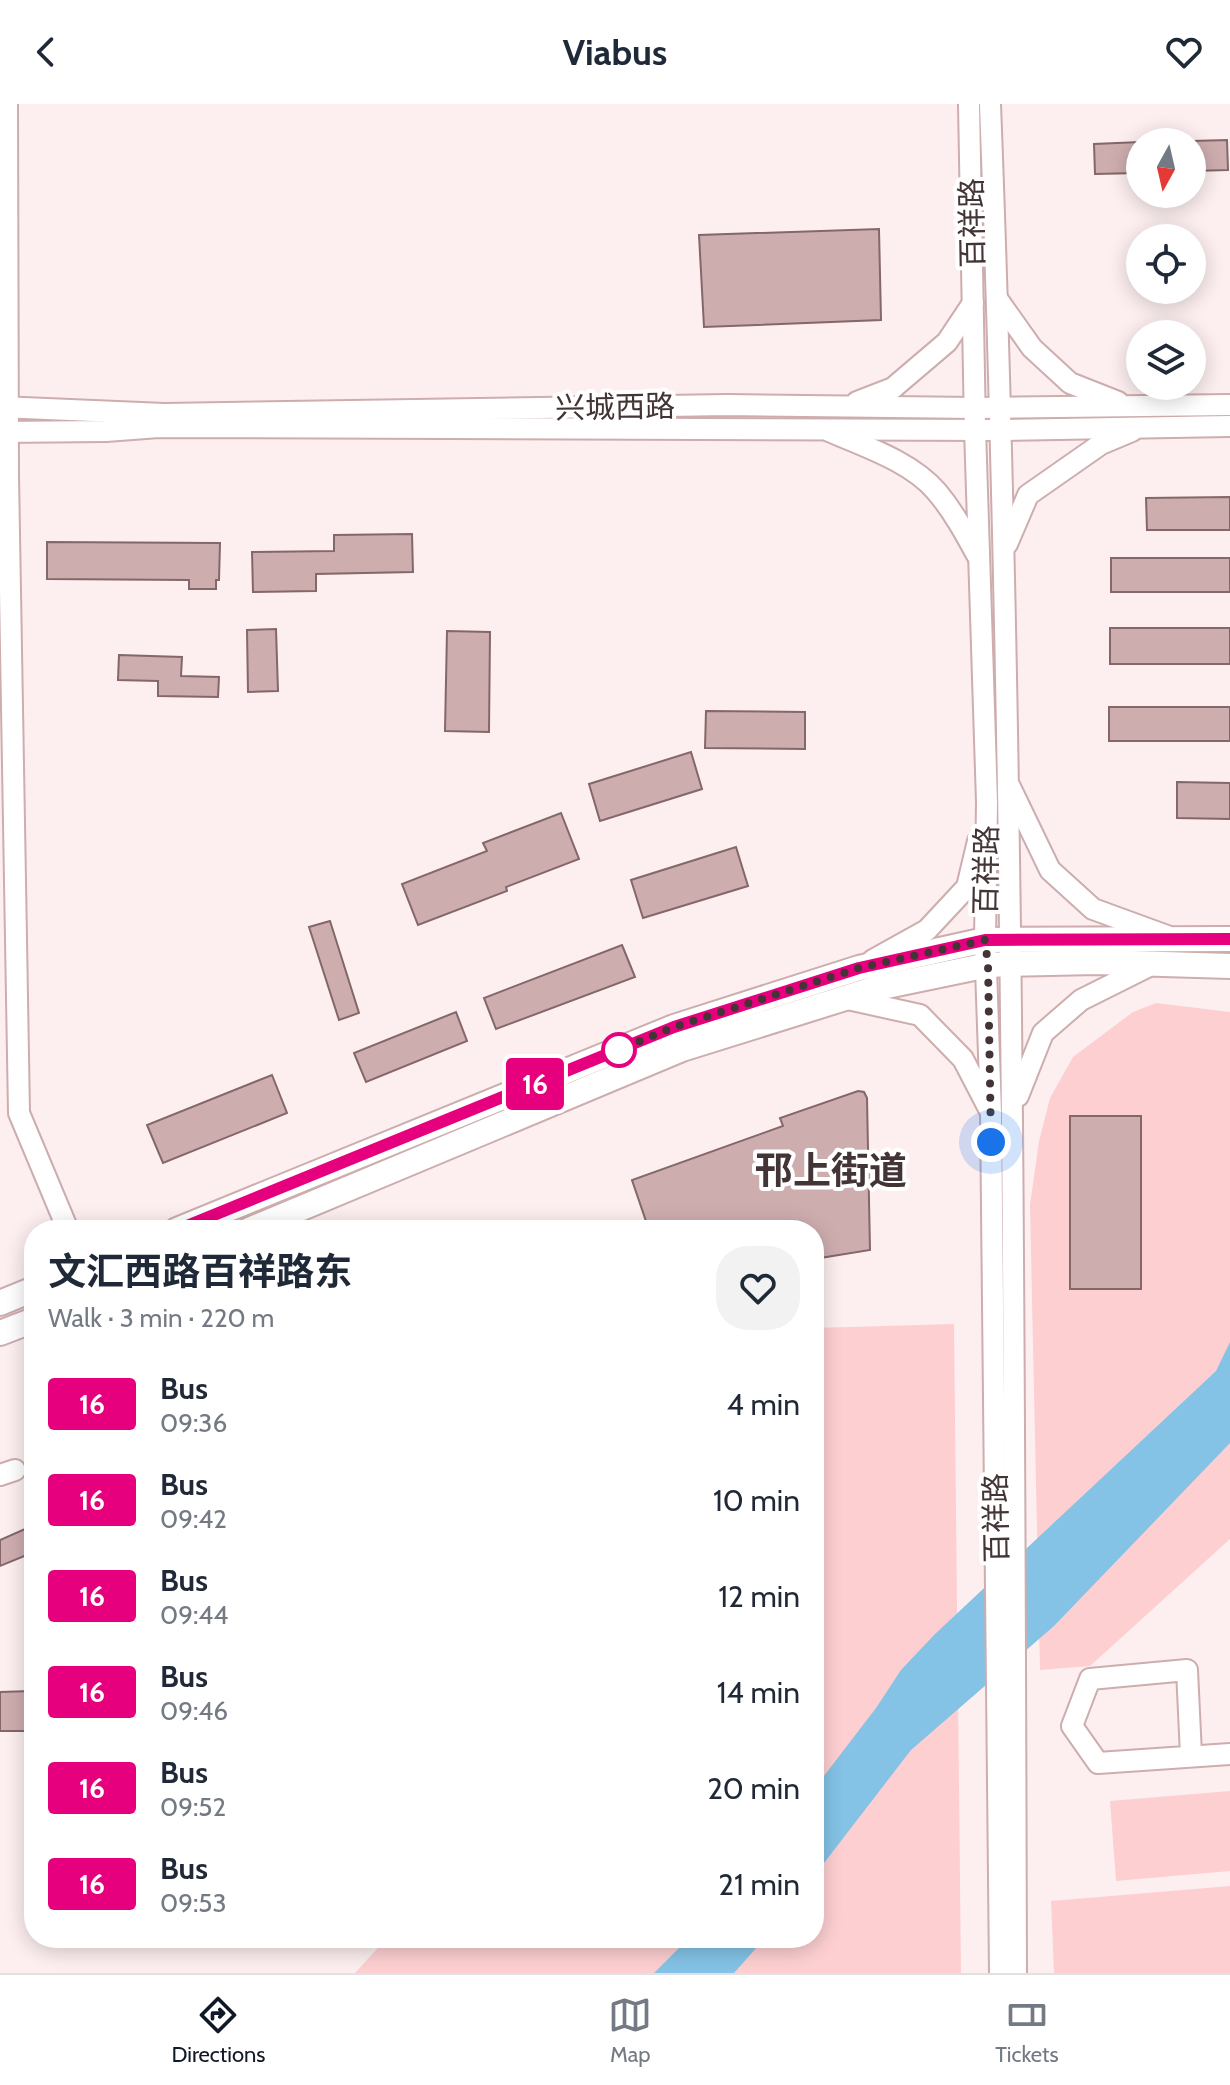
<!DOCTYPE html>
<html lang="en">
<head>
<meta charset="utf-8">
<style>
  :root { --surface:#fff; --page:#f2f2f3; --text:#1f2937; --muted:#747a83; --line:#e0e1e3; --accent:#111827 }
  body { margin:0; font-family:Cabin,"Noto Sans SC",sans-serif; background:var(--page); color:var(--text); height:100vh; display:flex; flex-direction:column; font-size:30px; white-space:nowrap }
  * { box-sizing:border-box; margin:0 }
  p { font-size:26px; color:var(--muted) }
  .icon { flex:none; width:44px; height:44px; fill:none; stroke:currentColor; stroke-width:2; stroke-linecap:round; stroke-linejoin:round }
  .map { position:relative; flex:1; overflow:hidden }
  .sheet { position:absolute; left:24px; top:1116px; width:800px; height:728px; display:flex; flex-direction:column; background:var(--surface); border-radius:32px; box-shadow:0 4px 20px #0003 }
  .sheet>* { flex:none }
  .badge { padding:0 16px; border-radius:6px; font-size:28px; line-height:52px }
  .needle { width:52px; rotate:188deg }
  .fabs { position:absolute; left:1126px; top:24px; display:grid; gap:16px }
  .fabs a { display:grid; place-items:center; width:80px; height:80px; border-radius:50%; background:var(--surface); box-shadow:0 4px 20px #0003; font-size:40px }
  .you { position:absolute; width:40px; height:40px; margin:-20px; border:6px solid #fff; border-radius:50%; background:#1a73e8; box-shadow:0 0 0 12px #1a73e833 }
  .map>.badge { position:absolute; translate:-50% -50%; box-shadow:0 0 0 4px #fff }
  .round { display:grid; place-items:center; flex:none; width:84px; height:84px; border-radius:32px; background:var(--page) }
  .headline { display:flex; align-items:center; justify-content:space-between; height:136px; padding:0 24px }
  h1 { font-size:38px; font-weight:700; line-height:60px }
  ul { padding:0; list-style:none }
  li { display:flex; align-items:center; gap:24px; height:96px; padding:0 24px }
  li div { flex:1 }
  li b { display:block; font-size:30px }
  li em { font-style:normal }
  li .badge { min-width:88px; font-weight:700; text-align:center }
  header { display:flex; justify-content:space-between; align-items:center; height:104px; padding:0 24px; background:var(--surface); font-size:36px; font-weight:700 }
  .menu { display:flex; justify-content:space-around; align-items:center; height:112px; border-top:2px solid var(--line); background:var(--surface); font-size:22px; color:var(--muted) }
  .menu a { display:grid; justify-items:center; gap:4px }
  .menu .current { color:var(--accent) }
  .map>svg:first-child { display:block }
</style>
</head>
<body>
<header><svg class="icon" aria-label="back" viewBox="0 0 24 24"><path d="M15 5l-7 7 7 7"/></svg>Viabus<svg class="icon" aria-label="heart" viewBox="0 0 24 24"><path d="M12 20l-8-8c-3-5 5-10 8-4 3-6 11-1 8 4z"/></svg></header>
<div class="map">
<svg width="1230" height="1869" viewBox="0 0 1230 1869">
  <rect width="100%" height="100%" fill="#fdeff0"/>
  <g fill="#fdcfd1">
    <polygon points="1156,899 1230,908 1230,1435 1090,1562 1040,1566 1030,1101 1039,1037 1050,994 1073,953 1133,908"/>
    <polygon points="954,1220 961,1869 355,1869 387,1834 814,1834 814,1224"/>
    <polygon points="1230,1687 1230,1767 1116,1777 1110,1697"/>
    <polygon points="1230,1782 1230,1869 1054,1869 1051,1797"/>
  </g>
  <g fill="#84c3e6">
    <polygon points="1230,1238 1230,1339 1054,1522 911,1646 814,1772 814,1685 876,1604 901,1566 934,1531 1216,1267"/>
    <polygon points="689,1834 765,1834 734,1869 654,1869"/>
  </g>
  <g fill="#ceadaf" stroke="#846768" stroke-width="2">
    <polygon points="1227,36 1228,66 1192,67 1192,37"/>
    <polygon points="1140,38 1140,69 1095,70 1094,40"/>
    <polygon points="879,125 881,216 704,223 699,131"/>
    <polygon points="1230,393 1230,426 1147,426 1146,394"/>
    <polygon points="412,430 413,468 316,470 316,487 253,488 252,448 334,447 334,431"/>
    <polygon points="47,438 220,439 219,476 216,476 216,485 189,485 189,476 47,475"/>
    <rect x="1111" y="454" width="119" height="34"/>
    <rect x="1110" y="524" width="120" height="36"/>
    <polygon points="276,525 278,587 248,588 247,526"/>
    <polygon points="447,527 490,528 489,628 445,627"/>
    <polygon points="119,551 182,553 181,572 219,573 218,593 158,592 158,577 118,576"/>
    <rect x="1109" y="603" width="121" height="34"/>
    <polygon points="706,607 805,608 805,645 705,644"/>
    <polygon points="691,648 702,685 600,717 589,680"/>
    <polygon points="1177,678 1230,679 1230,715 1177,714"/>
    <polygon points="561,709 579,755 506,783 507,787 418,821 402,780 487,747 483,739"/>
    <polygon points="736,743 748,782 643,814 631,776"/>
    <polygon points="330,817 359,909 339,916 309,823"/>
    <polygon points="622,841 635,873 496,925 484,894"/>
    <polygon points="456,908 467,937 366,978 354,949"/>
    <polygon points="272,971 287,1009 163,1059 147,1021"/>
    <polygon points="858,987 864,988 867,994 870,1146 814,1155 814,1126 649,1126 632,1076 783,1022 780,1014"/>
    <rect x="1070" y="1012" width="71" height="173"/>
    <polygon points="34,1421 34,1448 0,1462 0,1436"/>
    <polygon points="31,1587 32,1627 0,1627 0,1588"/>
  </g>
  <g fill="none" stroke-linecap="round" stroke-linejoin="round">
    <defs>
      <g id="minor">
        <polyline points="7,0 8,371 19,1009 68,1126"/>
        <polyline points="969,0 975,325 987,698 985,836 991,1008 1000,1869"/>
        <path d="M990 0C1014 623 1014 1246 1016 1869"/>
        <polyline points="998,196 1032,244 1070,279 1118,298"/>
        <polyline points="857,298 893,284 947,238 973,199"/>
        <polyline points="0,303 164,310 727,301 976,304 1230,301"/>
        <path d="M829 327C864 342 912 358 937 388 953 407 965 429 977 451"/>
        <polyline points="0,328 106,327 159,323 1002,326 1230,322"/>
        <polyline points="1007,440 1028,391 1101,340 1132,327"/>
        <polyline points="1010,683 1050,766 1093,805 1167,832"/>
        <polyline points="873,856 927,826 967,783 978,737"/>
        <polyline points="843,894 920,911 963,955 989,1005"/>
        <polyline points="1018,992 1043,929 1081,896 1153,860"/>
        <polyline points="0,1371 15,1366"/>
        <polyline points="1191,1651 1187,1566 1090,1575 1072,1622 1098,1659 1230,1650"/>
      </g>
      <g id="major">
        <polyline points="177,1126 674,923 859,864 985,836 1230,835"/>
        <polyline points="249,1126 682,945 877,884 988,861 1010,860 1096,858 1230,862"/>
        <polyline points="0,1199 34,1185"/>
        <polyline points="0,1229 34,1216"/>
      </g>
    </defs>
    <use href="#minor" stroke="#cdadae" stroke-width="24"/>
    <use href="#major" stroke="#cdadae" stroke-width="28"/>
    <use href="#minor" stroke="#fff" stroke-width="20"/>
    <use href="#major" stroke="#fff" stroke-width="24"/>
  </g>
  <g fill="none" stroke-linecap="round" stroke-linejoin="round">
    <defs>
      <polyline id="line" points="177,1126 674,923 859,864 985,836 1230,835"/>
    </defs>
    <use href="#line" stroke="#fff" stroke-width="18"/>
    <use href="#line" stroke="#e6007e" stroke-width="12"/>
    <polyline stroke="#433536" stroke-width="8" stroke-dasharray="0 14.4" points="619,946 616,947 674,923 859,864 985,836 988,861 991,1038"/>
  </g>
  <circle fill="#fff" stroke="#e6007e" stroke-width="4" cx="619" cy="946" r="16"/>
  <g text-anchor="middle" dominant-baseline="central" stroke-width="8" stroke-linejoin="round" paint-order="stroke">
    <g font-size="30" fill="#433536" stroke="#fff">
      <text transform="translate(972 119) rotate(-91)">百祥路</text>
      <text transform="translate(615 303) rotate(-1)">兴城西路</text>
      <text transform="translate(986 766) rotate(-89)">百祥路</text>
      <text transform="translate(996 1414) rotate(-91)">百祥路</text>
    </g>
    <g font-size="38" font-weight="bold" fill="#433536" stroke="#fff">
      <text x="831" y="1066">邗上街道</text>
    </g>
  </g>
</svg>
<div class="fabs">
<a><svg class="needle" viewBox="-14 -14 28 28"><path d="M0-13l5 13h-10z" fill="#e53935"/><path d="M0 13l5-13h-10z" fill="#747a83"/></svg></a>
<a><svg class="icon" aria-label="locate" viewBox="0 0 24 24"><circle cx="12" cy="12" r="6"/><path d="M12 2v4M12 18v4M2 12h4M18 12h4"/></svg></a>
<a><svg class="icon" aria-label="layers" viewBox="0 0 24 24"><path d="M12 4l9 5-9 5-9-5zM3 14l9 5 9-5"/></svg></a>
</div>
<div class="you" style="left:991px;top:1038px"></div>
<b class="badge" style="left:535px;top:980px;background:#e6007e;color:#fff">16</b>
<section class="sheet">
<div class="headline"><div><h1>文汇西路百祥路东</h1><p>Walk · 3 min · 220 m</p></div><a class="round"><svg class="icon" aria-label="heart" viewBox="0 0 24 24"><path d="M12 20l-8-8c-3-5 5-10 8-4 3-6 11-1 8 4z"/></svg></a></div>
<ul>
<li><span class="badge" style="background:#e6007e;color:#fff">16</span><div><b>Bus</b><p>09:36</p></div><em>4 min</em></li>
<li><span class="badge" style="background:#e6007e;color:#fff">16</span><div><b>Bus</b><p>09:42</p></div><em>10 min</em></li>
<li><span class="badge" style="background:#e6007e;color:#fff">16</span><div><b>Bus</b><p>09:44</p></div><em>12 min</em></li>
<li><span class="badge" style="background:#e6007e;color:#fff">16</span><div><b>Bus</b><p>09:46</p></div><em>14 min</em></li>
<li><span class="badge" style="background:#e6007e;color:#fff">16</span><div><b>Bus</b><p>09:52</p></div><em>20 min</em></li>
<li><span class="badge" style="background:#e6007e;color:#fff">16</span><div><b>Bus</b><p>09:53</p></div><em>21 min</em></li>
</ul>
</section>
</div>
<nav class="menu">
<a class="current"><svg class="icon" aria-label="directions" viewBox="0 0 24 24"><path d="M12 3l9 9-9 9-9-9zM9 14v-3h6M13 9l2 2-2 2"/></svg>Directions</a>
<a><svg class="icon" aria-label="map" viewBox="0 0 24 24"><path d="M3 6l6-2 6 2 6-2v14l-6 2-6-2-6 2zM9 4v14M15 6v14"/></svg>Map</a>
<a><svg class="icon" aria-label="tickets" viewBox="0 0 24 24"><path d="M3 7h18v10H3zM15 7v10"/></svg>Tickets</a>
</nav>
</body>
</html>
